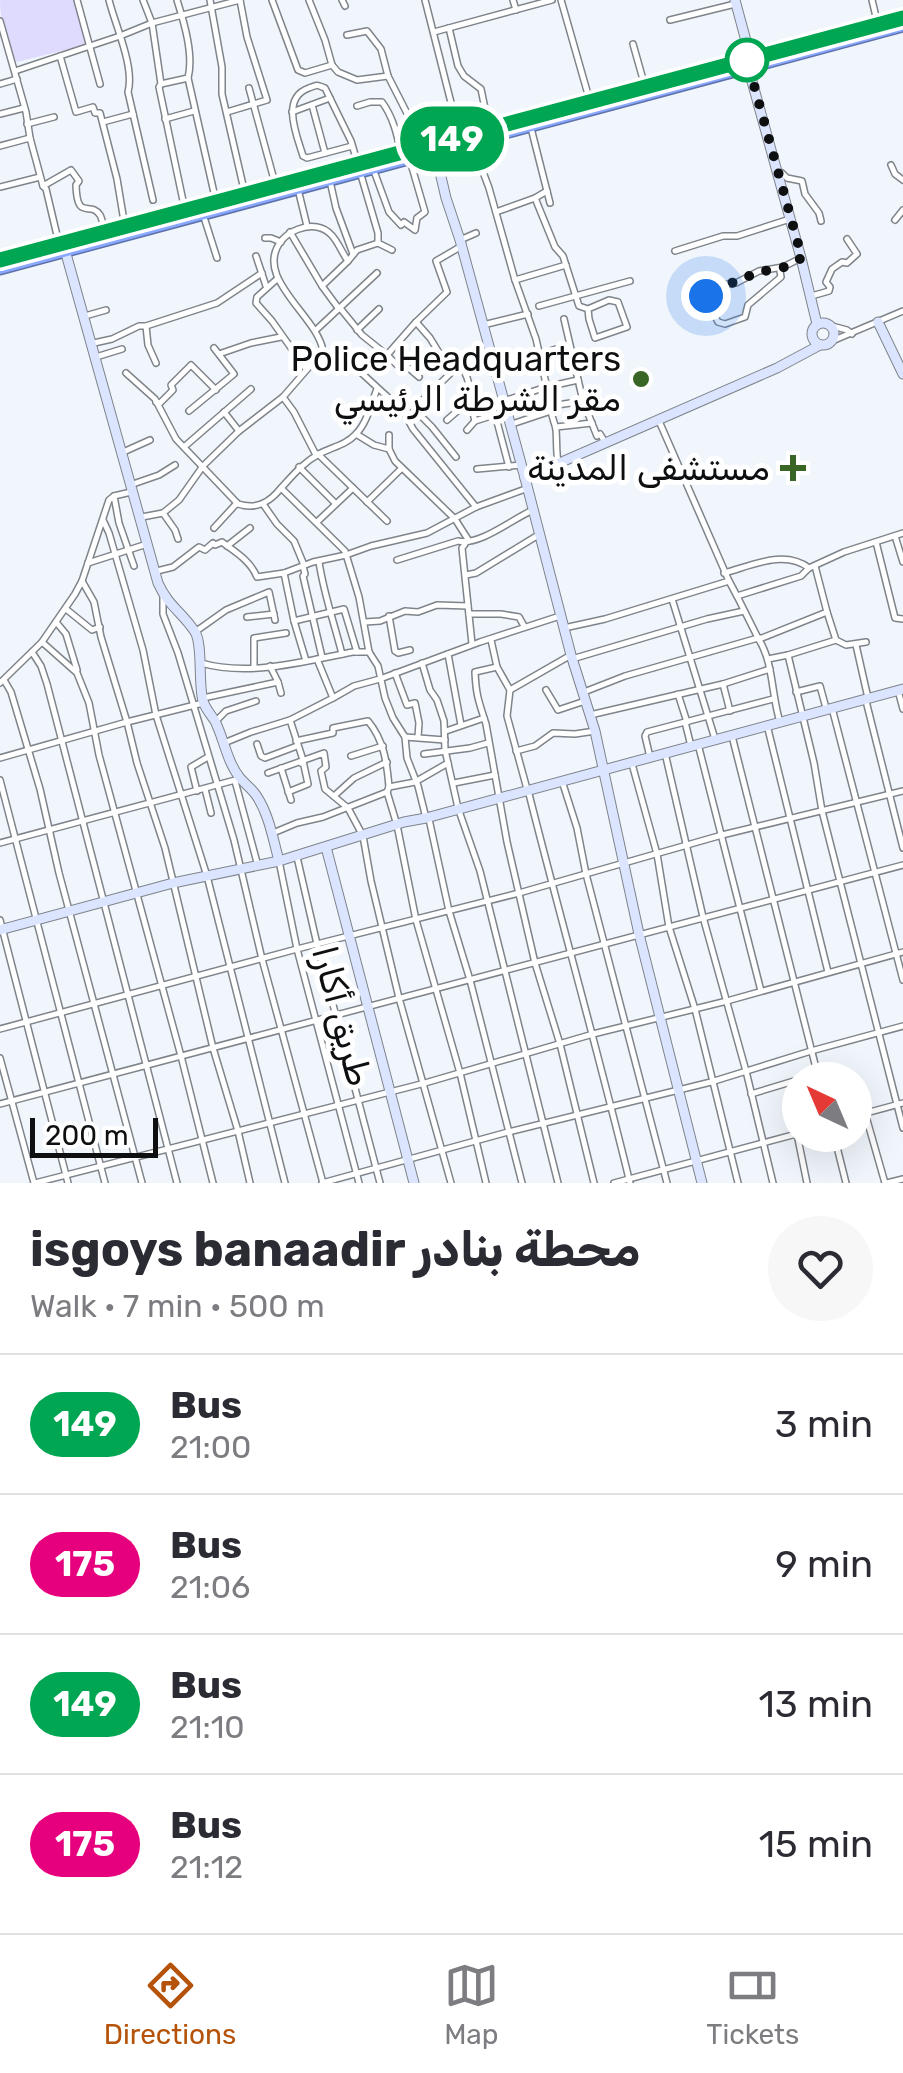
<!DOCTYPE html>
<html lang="en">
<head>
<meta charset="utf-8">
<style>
  :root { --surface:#fff; --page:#f7f7f7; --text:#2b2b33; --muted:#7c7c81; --line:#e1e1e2; --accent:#b45309 }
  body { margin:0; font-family:Rubik,"Noto Naskh Arabic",sans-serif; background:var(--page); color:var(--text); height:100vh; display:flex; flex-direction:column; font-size:38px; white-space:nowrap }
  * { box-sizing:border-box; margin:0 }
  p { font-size:32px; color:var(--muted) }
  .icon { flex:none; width:55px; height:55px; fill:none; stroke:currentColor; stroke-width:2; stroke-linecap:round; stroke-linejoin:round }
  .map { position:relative; height:1183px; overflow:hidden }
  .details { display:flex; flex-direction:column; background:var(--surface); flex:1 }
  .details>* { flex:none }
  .badge { padding:0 20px; border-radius:32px; font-size:35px; line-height:65px }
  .needle { width:65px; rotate:316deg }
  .buttons { position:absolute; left:782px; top:1062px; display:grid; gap:20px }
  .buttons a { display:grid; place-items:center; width:90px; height:90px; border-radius:50%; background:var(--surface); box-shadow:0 10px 40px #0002; font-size:50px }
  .scale { position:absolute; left:30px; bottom:25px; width:128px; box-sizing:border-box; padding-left:10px; border:5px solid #0d0f11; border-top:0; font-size:28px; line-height:35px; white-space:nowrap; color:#0d0f11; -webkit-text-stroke:8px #fff; paint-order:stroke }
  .you { position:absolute; width:50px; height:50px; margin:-25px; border:8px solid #fff; border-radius:50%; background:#1a73e8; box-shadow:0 0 0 15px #1a73e833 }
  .map>.badge { position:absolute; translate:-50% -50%; box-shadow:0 0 0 5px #fff }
  .round { display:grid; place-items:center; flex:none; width:105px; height:105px; border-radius:52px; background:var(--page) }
  .headline { display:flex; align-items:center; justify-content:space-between; height:170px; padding:0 30px }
  h1 { font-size:48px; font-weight:700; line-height:75px }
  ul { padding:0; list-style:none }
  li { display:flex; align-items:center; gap:30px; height:140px; padding:0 30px; border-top:2px solid var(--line) }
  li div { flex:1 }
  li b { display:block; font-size:38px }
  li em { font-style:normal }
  li .badge { min-width:110px; font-weight:700; text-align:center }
  .dock { display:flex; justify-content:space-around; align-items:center; height:140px; border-top:2px solid var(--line); background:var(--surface); font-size:28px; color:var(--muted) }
  .dock a { display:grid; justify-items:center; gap:5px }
  .dock .active { color:var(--accent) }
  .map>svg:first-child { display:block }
</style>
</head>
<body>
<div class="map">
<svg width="903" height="1183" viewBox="0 0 903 1183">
  <rect width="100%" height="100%" fill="#f0f6fc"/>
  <path fill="#dfdbff" d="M0 0H76L89 44 17 62C6 47 0 20 0 0Z"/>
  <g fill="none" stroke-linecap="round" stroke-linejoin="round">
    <defs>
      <g id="street">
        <polyline points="77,0 100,84"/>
        <path d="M109 0C115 25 135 67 128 92L153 200"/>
        <polyline points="143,0 152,23 161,84"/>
        <path d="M177 0C184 22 194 55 188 78L161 84 159 87 186 215"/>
        <polyline points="210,0 222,67 222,94 245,194"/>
        <polyline points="272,0 298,70 305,73 332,65"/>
        <polyline points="309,0 325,40 332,65 338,72 357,80 388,76"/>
        <polyline points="342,0 345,6"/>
        <polyline points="425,0 461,142"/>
        <polyline points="513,0 516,10"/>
        <polyline points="561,0 589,98"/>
        <polyline points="872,0 878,25"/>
        <polyline points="670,20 735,4"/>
        <polyline points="0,21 26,112 30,138 43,186 46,189 60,248"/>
        <polyline points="449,28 458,66 464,76 481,89 489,128"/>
        <polyline points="434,32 552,0"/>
        <polyline points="347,35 367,31 381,49 388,76 414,127 422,154"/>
        <polyline points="633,44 644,83"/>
        <polyline points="60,56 76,112 93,107 95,113 100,113 117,179 125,227"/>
        <polyline points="15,71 120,36 152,23 240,0"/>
        <polyline points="188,78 217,206"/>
        <polyline points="0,84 17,79"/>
        <polyline points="249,88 276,187"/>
        <polyline points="312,105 325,153"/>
        <path d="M357 106 370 102H382C393 117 397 134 401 153"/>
        <polyline points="227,112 267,100 247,37 240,0"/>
        <polyline points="292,112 330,98"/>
        <polyline points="0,114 24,108"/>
        <polyline points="165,119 194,111"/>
        <polyline points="103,122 133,114"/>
        <polyline points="27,124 54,117"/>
        <polyline points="531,128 550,203"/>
        <path d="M463 136 483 172 489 188 515 280 536 339 551 406C550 416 555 421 556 430 557 441 556 451 558 462"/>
        <polyline points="0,146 30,138"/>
        <path d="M352 146 307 158 303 156C297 136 280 98 309 88 319 84 316 85 325 88L351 141 378 233V243"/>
        <polyline points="891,165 895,174 903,180"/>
        <polyline points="374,171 389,212 401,225 404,222 415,230 417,218 425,212 409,157"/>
        <polyline points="782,173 787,178 802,181 805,194 819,213 821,221"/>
        <polyline points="296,181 307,226"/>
        <polyline points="330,181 336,208 353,254"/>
        <path d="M43 186 71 170 79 181 76 185C77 222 90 200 100 215 102 218 104 229 105 233"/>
        <polyline points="0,187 40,177"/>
        <polyline points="535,198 555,247 563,256 579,306 588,309 609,300 618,302 627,327 595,338 589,319 588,309"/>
        <polyline points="496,212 535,198 547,191"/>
        <polyline points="203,214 217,258"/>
        <polyline points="895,220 903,210"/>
        <polyline points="290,232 322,286"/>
        <polyline points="265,238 271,238 281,242"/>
        <polyline points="460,240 476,233"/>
        <polyline points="675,251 723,236 737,236 790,219"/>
        <polyline points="256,256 266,286"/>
        <polyline points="277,279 257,297 256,303 272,321 306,369"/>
        <polyline points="515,280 566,265"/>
        <polyline points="695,288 706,297 718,322 725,324 745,317 748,305 781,277 780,271 783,267"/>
        <polyline points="703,294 714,286 736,283 759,271 783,267 801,258"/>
        <polyline points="815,295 829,291 830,287 826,282 832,269 842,262 847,263 857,254 847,239"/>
        <polyline points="539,306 630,281"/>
        <polyline points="340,308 362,335 387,355 416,322 447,292 436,261 460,247"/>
        <polyline points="339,309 322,286 348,261"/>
        <polyline points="85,316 106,310"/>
        <polyline points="564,319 583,401 597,436 600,434 605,442"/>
        <polyline points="416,322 430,338 451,372"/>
        <polyline points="483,325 528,314"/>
        <polyline points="146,326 148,345 156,363"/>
        <polyline points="832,326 847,330 852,334"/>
        <polyline points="316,330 377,273"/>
        <polyline points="357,330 379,309"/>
        <polyline points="832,341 903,311"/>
        <polyline points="94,343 112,339 139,326 146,326 217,303 262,273"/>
        <path d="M323 351C318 316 251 277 282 240 290 231 304 225 317 227 335 230 339 249 348 261L357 250 378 243 392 250"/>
        <polyline points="323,351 332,354 336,352 343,356 391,400 410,405 424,399 457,367"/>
        <polyline points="219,354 251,343 281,337"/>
        <polyline points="540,354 569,345"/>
        <polyline points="388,356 397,365 402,362 419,377"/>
        <polyline points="96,357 122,349"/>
        <polyline points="517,366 539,362"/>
        <path d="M126 373 155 399 176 439 238 504C257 510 270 502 281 488L345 551 359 597 369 652"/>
        <path d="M465 373C473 388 470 405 475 421"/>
        <polyline points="283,397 294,412 316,455"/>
        <polyline points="504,401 546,387 578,380"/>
        <polyline points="156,402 160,403 173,390 171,385 191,365 216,390"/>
        <polyline points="399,403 413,429 476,507"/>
        <polyline points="410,405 432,427 456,457"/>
        <polyline points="551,406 583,401"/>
        <polyline points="189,411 234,374 214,348"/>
        <polyline points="224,412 239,431"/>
        <polyline points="495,414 509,467"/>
        <polyline points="447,420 462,407 472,403"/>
        <polyline points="512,424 551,411"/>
        <polyline points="556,427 592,423"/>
        <polyline points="467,430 475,421 507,411"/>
        <polyline points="356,434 374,445 389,449"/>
        <polyline points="389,435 389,449 395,461 455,519 469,541"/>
        <polyline points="184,447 251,389"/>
        <polyline points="121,453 150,440"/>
        <polyline points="318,454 387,521"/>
        <polyline points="299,467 336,504"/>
        <polyline points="477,469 521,465"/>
        <polyline points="133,484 159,475 175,465"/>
        <path d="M282 487C294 474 304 462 319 454 332 447 346 445 356 434 367 423 371 404 377 389"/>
        <polyline points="114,496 119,523 134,566"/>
        <polyline points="367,502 402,468"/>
        <polyline points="263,504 277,524 294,541 304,565"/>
        <polyline points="163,513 175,530 178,539"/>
        <polyline points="142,517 163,513 179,500 203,466 239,431 283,397 323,351"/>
        <polyline points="103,520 109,533 143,650 156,715 207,876 285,1183"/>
        <polyline points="317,522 353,488"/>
        <polyline points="214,528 237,503"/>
        <polyline points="895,536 903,562"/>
        <polyline points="876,542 895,618 903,619"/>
        <polyline points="465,544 462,548 472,644"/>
        <polyline points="227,546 250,528"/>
        <path d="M397 560 458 541C480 546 512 519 533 510"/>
        <path d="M319 562C324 595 334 622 342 654"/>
        <polyline points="88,563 147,544"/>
        <polyline points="303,566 305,574 303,576 322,657"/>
        <path d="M157 571 173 567 199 547 205 550 213 543 215 545 222 542C235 552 250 560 257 577L284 573 313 562 346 555 371 546 427 533 476 507 528 488"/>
        <polyline points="284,573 294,621 306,661"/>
        <path d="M724 573C751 566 784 549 809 568L844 552 903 533"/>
        <polyline points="466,575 476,573 540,534"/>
        <polyline points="82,581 94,602 101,637 127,722 137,763 165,848 213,1048 238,1131 250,1183"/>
        <polyline points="729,581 737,596 801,576 809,568"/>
        <polyline points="163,595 163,614 178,653 234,840 262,959 323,1183"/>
        <polyline points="737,596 758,638 762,638 827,612 815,566"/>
        <polyline points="672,599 715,739"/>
        <polyline points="66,609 92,630 100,627"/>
        <polyline points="827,612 836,640 846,645 866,642"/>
        <polyline points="469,614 501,614 519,617 524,626"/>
        <polyline points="389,616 395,651 398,653 410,650"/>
        <polyline points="247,617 274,614"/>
        <polyline points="294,621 344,609 357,652"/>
        <polyline points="56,622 66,634 77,670"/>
        <polyline points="365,622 380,621 405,611 418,612 437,605 468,606"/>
        <polyline points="564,628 605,619 729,581 659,421"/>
        <polyline points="195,632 226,610 269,592 275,620"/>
        <polyline points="491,640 497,667 510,690 507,716 527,789"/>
        <polyline points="42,642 77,673 89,703 99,755 181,1056 213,1183"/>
        <polyline points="856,645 868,698"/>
        <polyline points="32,652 41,666 47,684 177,1183"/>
        <polyline points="448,654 461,725"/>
        <polyline points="788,655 814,763 822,811 903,1128"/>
        <polyline points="572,659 707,619 744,611"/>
        <polyline points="768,659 788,655 836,640"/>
        <path d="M201 663C250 677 305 661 353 652H369L378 666 385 698 393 718 405 737 407 758 418 786 426 818"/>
        <polyline points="422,663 430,690 437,700 444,721 445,750 458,808 480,871 558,1183"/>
        <polyline points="270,666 278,682 281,693"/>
        <path d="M497 667 475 672C476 696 479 702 486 724L507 842 535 963 560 1044 594 1183"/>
        <polyline points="254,668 254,638 286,633"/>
        <polyline points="395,673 407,705 415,703 419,723 418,737"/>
        <polyline points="4,680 11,692 40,789 59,873 142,1183"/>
        <polyline points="0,683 42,642 75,594 82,581 109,500 114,496 131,492"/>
        <polyline points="723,684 770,669"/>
        <polyline points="510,690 571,655"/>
        <polyline points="546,690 558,710 585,701"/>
        <polyline points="898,690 903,709"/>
        <path d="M584 692 625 676 758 638C774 663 771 694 780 722"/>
        <polyline points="796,692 820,686 826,708"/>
        <polyline points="678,694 687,722"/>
        <polyline points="203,698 278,682"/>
        <polyline points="333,698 354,686 380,679 480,642 560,616"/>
        <polyline points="866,701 903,848"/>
        <polyline points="832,708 903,980"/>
        <polyline points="590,715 723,684 730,711"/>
        <polyline points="217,720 226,711 256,701"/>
        <polyline points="290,720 303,760"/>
        <polyline points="685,722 691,746"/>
        <polyline points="767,725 828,972"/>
        <polyline points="446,731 484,718"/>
        <polyline points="732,736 819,1080"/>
        <polyline points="405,737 445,740"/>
        <path d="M296 741 333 733V728L368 721C384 740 387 763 389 787"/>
        <polyline points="224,743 251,732 290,720 333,698 317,659"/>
        <polyline points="257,744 261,756 265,758 297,746"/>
        <polyline points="698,744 761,991"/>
        <polyline points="516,751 535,746 553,733 575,734 595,731"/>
        <polyline points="665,753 703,917 746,1071 773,1183"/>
        <polyline points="424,754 470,748 488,743"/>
        <polyline points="351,756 383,746"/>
        <polyline points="650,757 645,736 647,732 773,699"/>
        <polyline points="0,758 127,722 203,703"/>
        <polyline points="632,764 657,854 669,927 695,1009 738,1183"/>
        <polyline points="281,768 291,800"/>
        <polyline points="268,773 324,753 326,767 321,771 325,789 348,808 363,836 371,881 399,998 451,1183"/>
        <polyline points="0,780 105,1183"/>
        <polyline points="235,781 258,866"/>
        <polyline points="562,781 577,828 586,874 667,1183"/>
        <polyline points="454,783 495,775"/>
        <polyline points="205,789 211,813"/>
        <path d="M528 790C561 921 598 1051 630 1183"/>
        <polyline points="197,791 191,767 208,757"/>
        <polyline points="288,792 308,784 303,761 301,763"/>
        <polyline points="387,792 397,825 416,920 460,1073 486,1183"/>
        <polyline points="334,796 354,778 387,762"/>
        <polyline points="429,819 449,911 470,980 522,1183"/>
        <polyline points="273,833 297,823 323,817 387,792 389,787 415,782 448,763"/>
        <polyline points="0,843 239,779"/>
        <polyline points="297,857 317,944 380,1183"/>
        <polyline points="279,861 297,949 359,1183"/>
        <polyline points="0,920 68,1183"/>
        <polyline points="0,1029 297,949 519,893 722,835 903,791"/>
        <polyline points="0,1058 34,1183"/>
        <polyline points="751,1094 794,1081"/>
        <polyline points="0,1104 903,865"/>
        <polyline points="865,1113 885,1183"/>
        <polyline points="855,1116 903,1103"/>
        <polyline points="797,1134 807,1183"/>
        <polyline points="834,1135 846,1183"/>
        <polyline points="35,1183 425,1083 593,1034 727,1001 903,952"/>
        <polyline points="322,1183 508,1132 711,1082 811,1051 903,1026"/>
        <polyline points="614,1183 800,1133"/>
        <polyline points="887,1183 903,1179"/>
      </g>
      <g id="secondary">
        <polyline points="735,0 749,52 747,60 748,67 801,258 817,324"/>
        <polyline points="435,151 446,198 460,240 525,478 571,655 595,731 639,934 702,1183"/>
        <path d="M63 243 158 583C168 606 184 614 195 632 203 644 198 683 203 701 205 708 211 715 215 721 224 739 227 762 240 778 245 784 251 788 256 795 269 814 273 839 279 861"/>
        <polyline points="878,322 903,374"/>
        <circle cx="823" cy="334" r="11"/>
        <polyline points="525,478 777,368 820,345"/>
        <polyline points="326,847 414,1183"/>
        <polyline points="0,930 173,883 279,861 404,822 426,818 903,689"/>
      </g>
      <g id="highway">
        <polyline points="591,101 674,79"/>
        <polyline points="0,268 903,25"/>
      </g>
    </defs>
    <use href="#street" stroke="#7f848a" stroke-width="8"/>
    <use href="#secondary" stroke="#7f848a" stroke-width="11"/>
    <use href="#highway" stroke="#5e72ac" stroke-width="15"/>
    <use href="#street" stroke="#fff" stroke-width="5"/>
    <use href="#secondary" stroke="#dce5ff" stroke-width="9"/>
    <use href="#highway" stroke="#8aa8ff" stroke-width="12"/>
  </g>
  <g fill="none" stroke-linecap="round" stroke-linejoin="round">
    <defs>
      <polyline id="line" points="0,260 903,18"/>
    </defs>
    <use href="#line" stroke="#fff" stroke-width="22"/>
    <use href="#line" stroke="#00a651" stroke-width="15"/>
    <polyline stroke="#0d0f11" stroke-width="10" stroke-dasharray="0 18" points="706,296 703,294 714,286 736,282 758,272 782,268 802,258 747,60"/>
  </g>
  <circle fill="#fff" stroke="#00a651" stroke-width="5" cx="747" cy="60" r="20"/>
  <g fill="#396625" stroke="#fff" stroke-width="4">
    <circle cx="641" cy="379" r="10"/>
    <path d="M788 453h10v10h10v10h-10v10h-10v-10h-10v-10h10z"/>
  </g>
  <g text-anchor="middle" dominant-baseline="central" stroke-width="10" stroke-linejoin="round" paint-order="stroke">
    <g font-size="35" fill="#0d0f11" stroke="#fff" text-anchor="end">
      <text x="621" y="359">Police Headquarters<tspan x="621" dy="40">مقر الشرطة الرئيسي</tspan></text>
      <text x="770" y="468">مستشفى المدينة</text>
    </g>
    <g font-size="35" fill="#0d0f11" stroke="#fff">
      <text transform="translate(342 1016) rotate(75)">طريق أكارا</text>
    </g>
  </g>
</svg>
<div class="buttons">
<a><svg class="needle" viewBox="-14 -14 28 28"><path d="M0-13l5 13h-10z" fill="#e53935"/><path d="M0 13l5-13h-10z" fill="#7c7c81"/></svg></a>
</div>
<div class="scale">200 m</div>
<div class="you" style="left:706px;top:296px"></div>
<b class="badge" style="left:452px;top:139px;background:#00a651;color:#fff">149</b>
</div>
<section class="details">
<div class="headline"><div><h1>isgoys banaadir محطة بنادر</h1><p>Walk · 7 min · 500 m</p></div><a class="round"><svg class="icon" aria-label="heart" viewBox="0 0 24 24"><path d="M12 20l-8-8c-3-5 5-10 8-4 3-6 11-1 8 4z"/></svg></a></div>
<ul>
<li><span class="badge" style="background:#00a651;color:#fff">149</span><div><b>Bus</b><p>21:00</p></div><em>3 min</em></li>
<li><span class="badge" style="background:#e6007e;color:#fff">175</span><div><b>Bus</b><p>21:06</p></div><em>9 min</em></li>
<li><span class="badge" style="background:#00a651;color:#fff">149</span><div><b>Bus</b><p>21:10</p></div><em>13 min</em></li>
<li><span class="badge" style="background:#e6007e;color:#fff">175</span><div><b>Bus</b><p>21:12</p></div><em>15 min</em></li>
</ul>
</section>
<nav class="dock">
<a class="active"><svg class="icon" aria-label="directions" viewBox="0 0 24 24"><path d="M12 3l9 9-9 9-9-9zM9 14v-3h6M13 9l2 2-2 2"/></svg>Directions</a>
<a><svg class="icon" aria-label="map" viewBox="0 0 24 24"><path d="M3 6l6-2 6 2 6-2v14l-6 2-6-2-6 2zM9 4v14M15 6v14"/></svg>Map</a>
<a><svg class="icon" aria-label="tickets" viewBox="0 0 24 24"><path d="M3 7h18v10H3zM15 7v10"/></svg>Tickets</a>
</nav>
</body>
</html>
